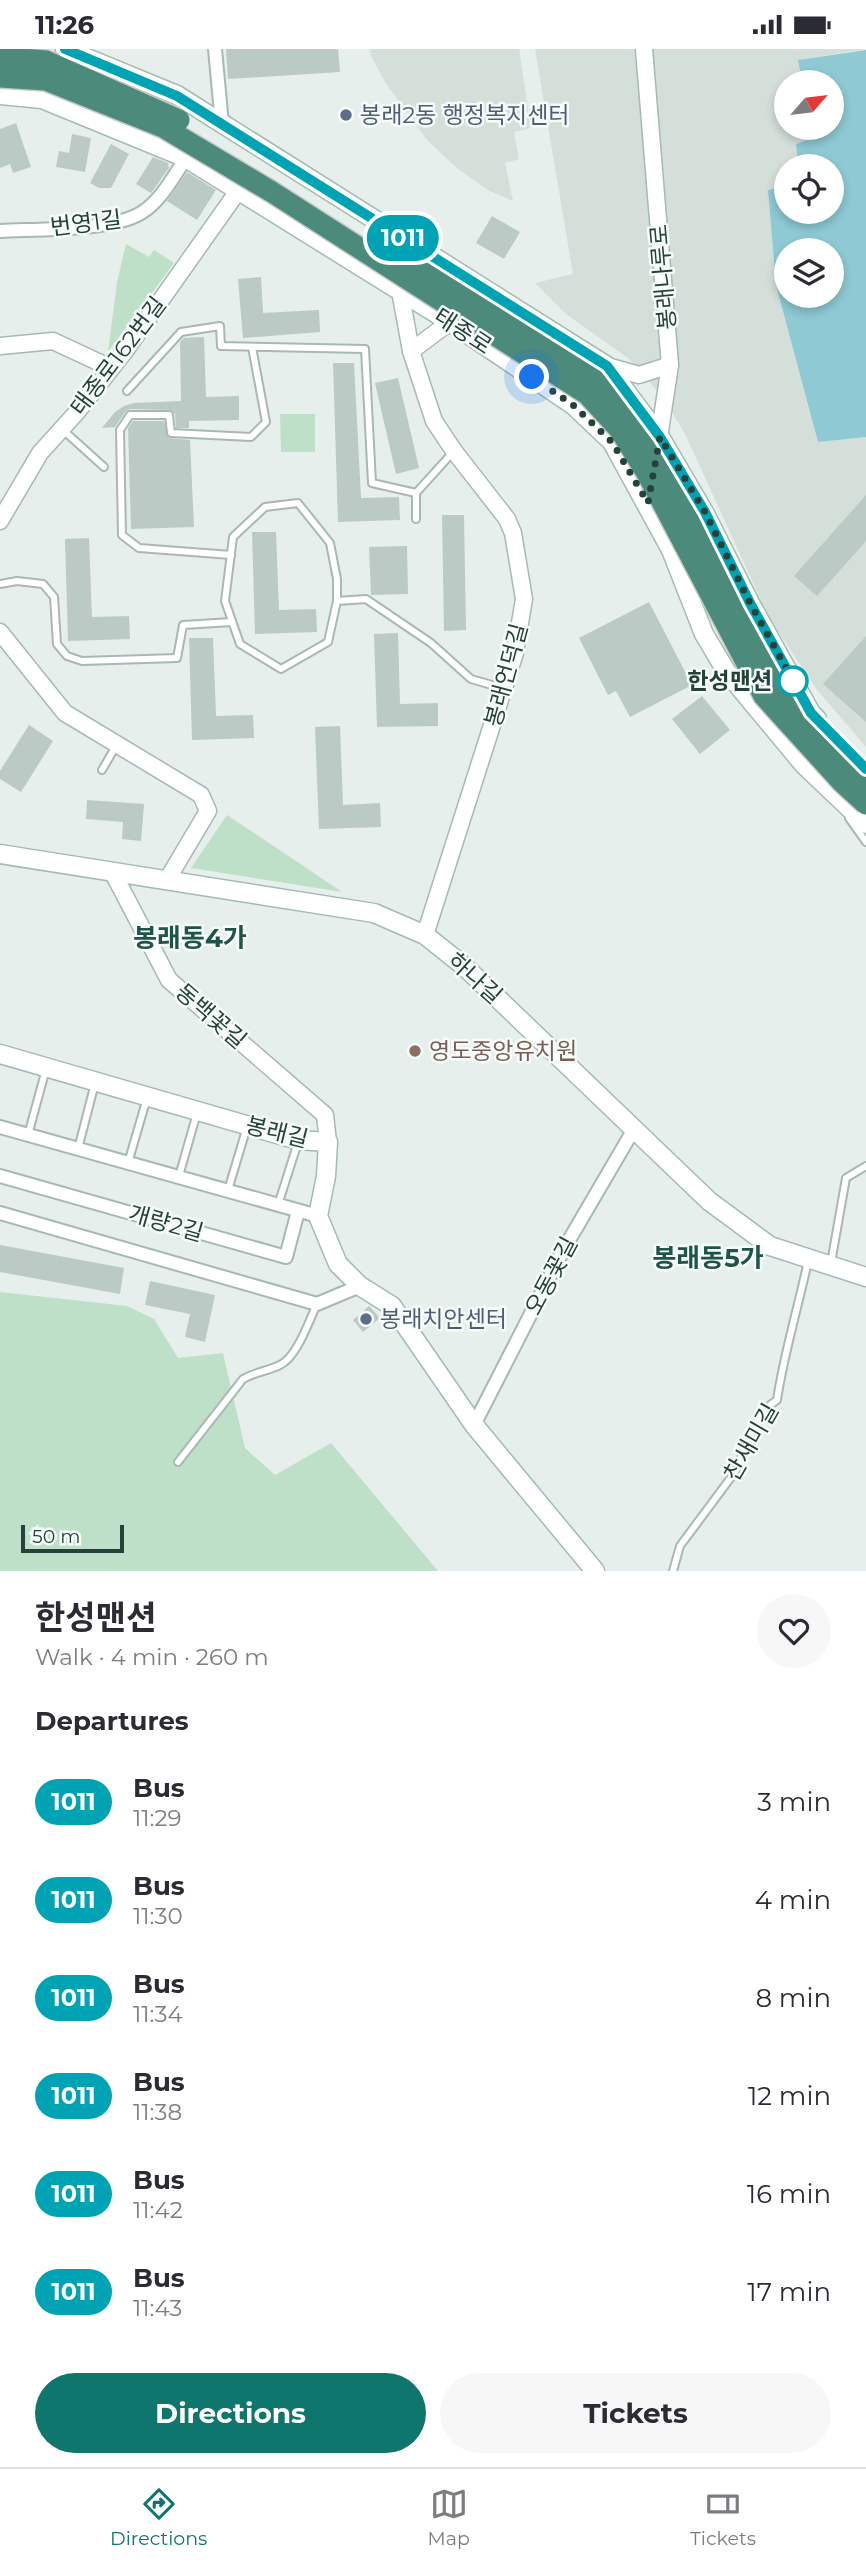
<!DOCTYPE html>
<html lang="en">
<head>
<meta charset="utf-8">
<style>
  :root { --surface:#fff; --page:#f7f7f7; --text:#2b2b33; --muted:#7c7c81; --line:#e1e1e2; --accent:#0f766e }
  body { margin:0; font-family:Montserrat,"Noto Sans KR",sans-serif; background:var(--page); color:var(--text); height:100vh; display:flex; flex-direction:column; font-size:26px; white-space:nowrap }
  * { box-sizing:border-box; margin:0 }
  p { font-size:23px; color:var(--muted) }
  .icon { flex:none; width:38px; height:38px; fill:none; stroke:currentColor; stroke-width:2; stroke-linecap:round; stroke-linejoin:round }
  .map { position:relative; height:1522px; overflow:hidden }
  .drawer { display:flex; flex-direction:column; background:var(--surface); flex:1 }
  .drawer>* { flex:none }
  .badge { padding:0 14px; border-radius:23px; font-size:24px; line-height:46px }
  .needle { width:46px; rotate:62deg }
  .tools { position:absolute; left:774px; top:21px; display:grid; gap:14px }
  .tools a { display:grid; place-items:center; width:70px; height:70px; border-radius:50%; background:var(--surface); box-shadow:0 4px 10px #0003; font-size:35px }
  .scale { position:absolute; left:21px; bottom:18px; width:103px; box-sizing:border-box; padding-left:7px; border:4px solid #24423a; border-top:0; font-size:19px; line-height:24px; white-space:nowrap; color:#24423a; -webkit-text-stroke:5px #f7fbf9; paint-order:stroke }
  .you { position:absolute; width:35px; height:35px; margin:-18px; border:5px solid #fff; border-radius:50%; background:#1a73e8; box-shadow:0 0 0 10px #1a73e833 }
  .map>.badge { position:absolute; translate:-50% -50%; box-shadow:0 0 0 4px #fff }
  h2 { padding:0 35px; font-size:26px; line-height:63px }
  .round { display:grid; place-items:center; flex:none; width:74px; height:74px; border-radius:37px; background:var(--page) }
  .headline { display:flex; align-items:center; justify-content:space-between; height:119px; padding:0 35px }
  h1 { font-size:33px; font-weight:700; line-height:52px }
  .button { display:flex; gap:14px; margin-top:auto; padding:14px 35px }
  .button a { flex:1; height:80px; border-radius:42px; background:var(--accent); color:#fff; font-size:28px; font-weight:700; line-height:80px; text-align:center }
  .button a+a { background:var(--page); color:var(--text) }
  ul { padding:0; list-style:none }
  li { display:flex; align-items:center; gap:21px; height:98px; padding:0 35px }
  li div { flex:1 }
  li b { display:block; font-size:26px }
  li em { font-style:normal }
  li .badge { min-width:77px; font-weight:700; text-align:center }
  .status { display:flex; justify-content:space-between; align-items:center; height:49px; padding:0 35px; background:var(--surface); direction:ltr }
  .status svg { height:19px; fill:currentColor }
  .menu { display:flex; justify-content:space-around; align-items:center; height:98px; border-top:2px solid var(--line); background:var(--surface); font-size:19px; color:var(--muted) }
  .menu a { display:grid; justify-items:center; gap:4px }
  .menu .selected { color:var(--accent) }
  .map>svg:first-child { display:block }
</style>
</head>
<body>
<div class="status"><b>11:26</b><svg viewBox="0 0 49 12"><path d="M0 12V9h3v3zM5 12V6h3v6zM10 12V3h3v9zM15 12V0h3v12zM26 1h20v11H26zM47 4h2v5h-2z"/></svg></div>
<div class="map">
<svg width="866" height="1522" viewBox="0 0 866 1522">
  <rect width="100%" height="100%" fill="#e6efeb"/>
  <g fill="#d4dfda">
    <polygon points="370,0 519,0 531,79 514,83 519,110 505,114 513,152 488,141 458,120 427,91 385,33 371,7"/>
    <polygon points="535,0 866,0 798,11 802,33 786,33 786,79 810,79 812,89 796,95 798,117 786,117 786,137 768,141 776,236 818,393 866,388 866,698 818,642 769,569 686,387 665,351 628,309 566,265 535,234 573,225"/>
  </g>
  <g fill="#bfe0c8">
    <polygon points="126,195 149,208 154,201 174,214 108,303 117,233"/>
    <polygon points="280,365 315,365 315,403 281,403"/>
    <polygon points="227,766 342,843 191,819"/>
    <polygon points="0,1243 127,1257 154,1270 178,1309 223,1304 245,1399 275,1426 331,1394 438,1522 0,1522"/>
  </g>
  <path fill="#8ec9d4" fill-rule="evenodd" d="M866 1V388L818 393 776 236 768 141 786 137V163H831V117H798L796 95 812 89 810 79H831V33H802L798 11ZM786 201H831V247H786Z"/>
  <g fill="#bbcac4">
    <polygon points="226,0 338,0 340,23 228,30"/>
    <polygon points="16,74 31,118 13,124 10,115 0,119 0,80"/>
    <polygon points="72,85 91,89 85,123 56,118 59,102 69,104"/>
    <polygon points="111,95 129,105 111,139 99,139 90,134"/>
    <polygon points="153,108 168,114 169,119 151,144 136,135"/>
    <polygon points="187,123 216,141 197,171 167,152"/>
    <polygon points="492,167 520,183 504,210 476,194"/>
    <polygon points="261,228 263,264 319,261 320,283 243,289 238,230"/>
    <polygon points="204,288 206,348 239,347 239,371 189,372 189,379 176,379 175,365 171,361 130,360 125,363 115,378 102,379 115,363 124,357 134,354 181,352 180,293 184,289"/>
    <polygon points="333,314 354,314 361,449 399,448 400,471 338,473"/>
    <polygon points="398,329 419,419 396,425 375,334"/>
    <polygon points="133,372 164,372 168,389 190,391 194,478 131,480 128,379"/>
    <polygon points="866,446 866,492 817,547 794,527"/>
    <polygon points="442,466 464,466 466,581 444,582"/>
    <polygon points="252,483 276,483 279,561 316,560 317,583 255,585"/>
    <polygon points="89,489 92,568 129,567 130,590 68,592 65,490"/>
    <polygon points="407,497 408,545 371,546 369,498"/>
    <polygon points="649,553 692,636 630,668 616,642 608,646 579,589"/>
    <polygon points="398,584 400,655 438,654 438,677 377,678 374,585"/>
    <polygon points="866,587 866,673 823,635"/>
    <polygon points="189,589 213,589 216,667 253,666 254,689 192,691"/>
    <polygon points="702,647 730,681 700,705 672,670"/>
    <polygon points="29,676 53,692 21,743 0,730 0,722"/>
    <polygon points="340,677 343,756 380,754 381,778 319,780 315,678"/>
    <polygon points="87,751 144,755 141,792 122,790 123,773 86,770"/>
    <polygon points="0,1196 124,1219 120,1245 0,1223"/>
    <polygon points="150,1232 215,1246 205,1293 185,1288 190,1265 145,1256"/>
    <polygon points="369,1257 380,1269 363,1283 353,1271"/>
  </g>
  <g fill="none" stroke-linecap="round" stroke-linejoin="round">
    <defs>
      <g id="service">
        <polyline points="127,342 181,283 220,277 221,297 365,300 372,434 416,444"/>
        <polyline points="63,381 104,418"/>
        <polyline points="416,470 416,444 454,402"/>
        <polyline points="231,506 139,499 122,486 120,381 130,366 169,366 171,384 251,388 266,373 252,298"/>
        <polyline points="0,535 17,532 43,535 54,548 57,595 67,607 82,612 177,609 183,576 232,573"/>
        <polyline points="337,552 337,530 330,494 298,454 265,458 233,488 225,552 240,595 281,620 328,593 337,552 366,550 431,594 471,630 502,639"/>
        <polyline points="102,721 116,697"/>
        <polyline points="849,769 866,793"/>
        <polyline points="28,1086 46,1020"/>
        <polyline points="78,1100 95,1034"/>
        <polyline points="128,1114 147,1049"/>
        <polyline points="179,1127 197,1064"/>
        <polyline points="228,1141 247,1078"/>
        <polyline points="278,1156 298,1093"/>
        <polyline points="831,1214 846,1129 866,1117"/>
        <path d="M178 1413 243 1330C255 1323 268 1322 280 1316 297 1308 309 1272 317 1255"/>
        <path d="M673 1522 680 1497 735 1423 750 1387 766 1359 777 1351C784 1304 798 1259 808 1212"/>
      </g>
      <g id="minor">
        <polyline points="215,0 222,75"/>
        <path d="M0 182C36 180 112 182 141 164 161 152 173 128 186 109"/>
        <polyline points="0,1078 318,1167"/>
        <polyline points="0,1127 286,1208 298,1162"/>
        <polyline points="0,1164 317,1255 360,1237"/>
        <polyline points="474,1376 565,1198 634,1080"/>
      </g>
      <g id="tertiary">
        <polyline points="644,0 670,316 658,395"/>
        <polyline points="401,234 400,242 411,302 434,372 454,402 507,470 513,484 524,550 515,604 425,886"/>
        <polyline points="0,297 53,292 111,319"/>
        <polyline points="411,302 450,273"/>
        <polyline points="607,317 639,326 670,316"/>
        <polyline points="0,472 40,404 77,363 125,302 238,142"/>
        <polyline points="0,583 65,664 201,746 208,762 167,831"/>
        <polyline points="112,822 169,931 325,1066 328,1093"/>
      </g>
      <g id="secondary">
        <polyline points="65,0 177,46 607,317 660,388 704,463 750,554 811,664 817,670"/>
        <polyline points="0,46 42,50 186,109 450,273 573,356 612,393 671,501 704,585 726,622 804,716 866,775"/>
        <polyline points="0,805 374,864 425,886 465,918 709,1152 770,1197 866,1228"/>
        <polyline points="0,1005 298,1091 328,1093 326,1127 318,1167 338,1215 360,1237 392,1257 474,1376 595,1522"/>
      </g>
    </defs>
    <use href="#service" stroke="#a8b8b2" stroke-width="10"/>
    <use href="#minor" stroke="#a8b8b2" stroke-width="16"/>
    <use href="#tertiary" stroke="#a8b8b2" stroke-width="19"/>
    <use href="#secondary" stroke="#a4bbb3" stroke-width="21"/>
    <use href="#service" stroke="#fff" stroke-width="6"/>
    <use href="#minor" stroke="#fff" stroke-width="12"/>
    <use href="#tertiary" stroke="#fff" stroke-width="16"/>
    <use href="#secondary" stroke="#fff" stroke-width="18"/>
    <defs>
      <g id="trunk-bridge">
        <polyline points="0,8 46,12 179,71"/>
        <polyline points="0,28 46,31 163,78 272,143 587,345 620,381 648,426 764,647 842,733 866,755"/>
        <polyline points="391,202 600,332 648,398 692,470 737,562 782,644 866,732"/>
      </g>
    </defs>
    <use href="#trunk-bridge" stroke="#c2cac8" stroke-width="24" stroke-linecap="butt"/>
    <use href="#trunk-bridge" stroke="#4c8a7c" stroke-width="21"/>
  </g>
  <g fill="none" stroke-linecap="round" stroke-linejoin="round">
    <defs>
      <polyline id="line" points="65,0 177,47 607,317 660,388 705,463 750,554 811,664 866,720"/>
    </defs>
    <use href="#line" stroke="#fff" stroke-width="16"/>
    <use href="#line" stroke="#00a3b4" stroke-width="10"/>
    <polyline stroke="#24423a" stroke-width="7" stroke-dasharray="0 12.6" points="532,328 573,356 612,393 648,454 660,388 705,463 750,554 799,642 793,632"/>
  </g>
  <g fill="#5c6f8a" stroke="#f7fbf9" stroke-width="2.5">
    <circle cx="346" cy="66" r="7"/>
    <circle cx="366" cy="1270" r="7"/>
  </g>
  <circle fill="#fff" stroke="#00a3b4" stroke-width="3.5" cx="793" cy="632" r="14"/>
  <circle fill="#8d6e63" stroke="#f7fbf9" stroke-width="2.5" cx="415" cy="1002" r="7"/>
  <g text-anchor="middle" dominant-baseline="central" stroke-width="5" stroke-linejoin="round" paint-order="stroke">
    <g font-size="23" fill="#4e5e75" stroke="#f7fbf9" text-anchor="start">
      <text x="360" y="66">봉래2동 행정복지센터</text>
      <text x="380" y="1270">봉래치안센터</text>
    </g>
    <g font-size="23" fill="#24423a" stroke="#f7fbf9">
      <text transform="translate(86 174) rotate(-7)">번영1길</text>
      <text transform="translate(663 228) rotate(-95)">봉래나루로</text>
      <text transform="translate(463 282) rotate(33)">태종로</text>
      <text transform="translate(118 307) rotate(-53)">태종로162번길</text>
      <text transform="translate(506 626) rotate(-75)">봉래언덕길</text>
      <text transform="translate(475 929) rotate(42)">하나길</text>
      <text transform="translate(211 967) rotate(41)">동백꽃길</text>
      <text transform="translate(277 1083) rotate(14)">봉래길</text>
      <text transform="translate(166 1174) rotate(16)">개량2길</text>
      <text transform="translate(551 1227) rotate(-62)">오동꽃길</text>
      <text transform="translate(751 1393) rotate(-60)">찬새미길</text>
    </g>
    <g font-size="23" font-weight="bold" fill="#24423a" stroke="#f7fbf9" text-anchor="end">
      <text x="772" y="632">한성맨션</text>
    </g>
    <g font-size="23" fill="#785e54" stroke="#f7fbf9" text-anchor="start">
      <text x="429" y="1002">영도중앙유치원</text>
    </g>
    <g font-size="26" font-weight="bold" fill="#1f5548" stroke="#f7fbf9">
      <text x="190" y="889">봉래동4가</text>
      <text x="708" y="1209">봉래동5가</text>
    </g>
  </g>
</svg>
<div class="tools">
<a><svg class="needle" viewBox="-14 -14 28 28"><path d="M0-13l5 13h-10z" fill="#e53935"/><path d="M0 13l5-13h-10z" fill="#7c7c81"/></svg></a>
<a><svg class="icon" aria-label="locate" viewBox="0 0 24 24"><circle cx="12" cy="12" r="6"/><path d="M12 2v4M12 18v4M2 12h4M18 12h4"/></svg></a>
<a><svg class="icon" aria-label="layers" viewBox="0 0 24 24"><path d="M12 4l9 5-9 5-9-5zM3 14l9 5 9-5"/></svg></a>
</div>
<div class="scale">50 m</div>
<div class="you" style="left:532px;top:328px"></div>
<b class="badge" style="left:403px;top:189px;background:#00a3b4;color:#fff">1011</b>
</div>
<section class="drawer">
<div class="headline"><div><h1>한성맨션</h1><p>Walk · 4 min · 260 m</p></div><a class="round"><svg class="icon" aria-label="heart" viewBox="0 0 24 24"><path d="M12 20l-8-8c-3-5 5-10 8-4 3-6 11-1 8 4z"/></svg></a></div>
<h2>Departures</h2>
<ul>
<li><span class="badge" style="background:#00a3b4;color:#fff">1011</span><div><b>Bus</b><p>11:29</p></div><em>3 min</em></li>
<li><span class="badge" style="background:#00a3b4;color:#fff">1011</span><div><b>Bus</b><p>11:30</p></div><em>4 min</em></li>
<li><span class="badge" style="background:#00a3b4;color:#fff">1011</span><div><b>Bus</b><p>11:34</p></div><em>8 min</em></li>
<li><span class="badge" style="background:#00a3b4;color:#fff">1011</span><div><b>Bus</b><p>11:38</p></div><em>12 min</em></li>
<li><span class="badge" style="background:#00a3b4;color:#fff">1011</span><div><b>Bus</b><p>11:42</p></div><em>16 min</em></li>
<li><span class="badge" style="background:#00a3b4;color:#fff">1011</span><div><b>Bus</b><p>11:43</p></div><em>17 min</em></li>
</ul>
<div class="button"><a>Directions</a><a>Tickets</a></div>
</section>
<nav class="menu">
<a class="selected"><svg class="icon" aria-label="directions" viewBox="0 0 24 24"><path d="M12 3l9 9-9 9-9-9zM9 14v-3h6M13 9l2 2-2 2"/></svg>Directions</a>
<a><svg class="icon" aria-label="map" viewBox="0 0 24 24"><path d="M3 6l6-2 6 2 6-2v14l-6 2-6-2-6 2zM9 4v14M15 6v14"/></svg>Map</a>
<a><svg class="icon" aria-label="tickets" viewBox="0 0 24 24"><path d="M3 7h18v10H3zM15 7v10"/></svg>Tickets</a>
</nav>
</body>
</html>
